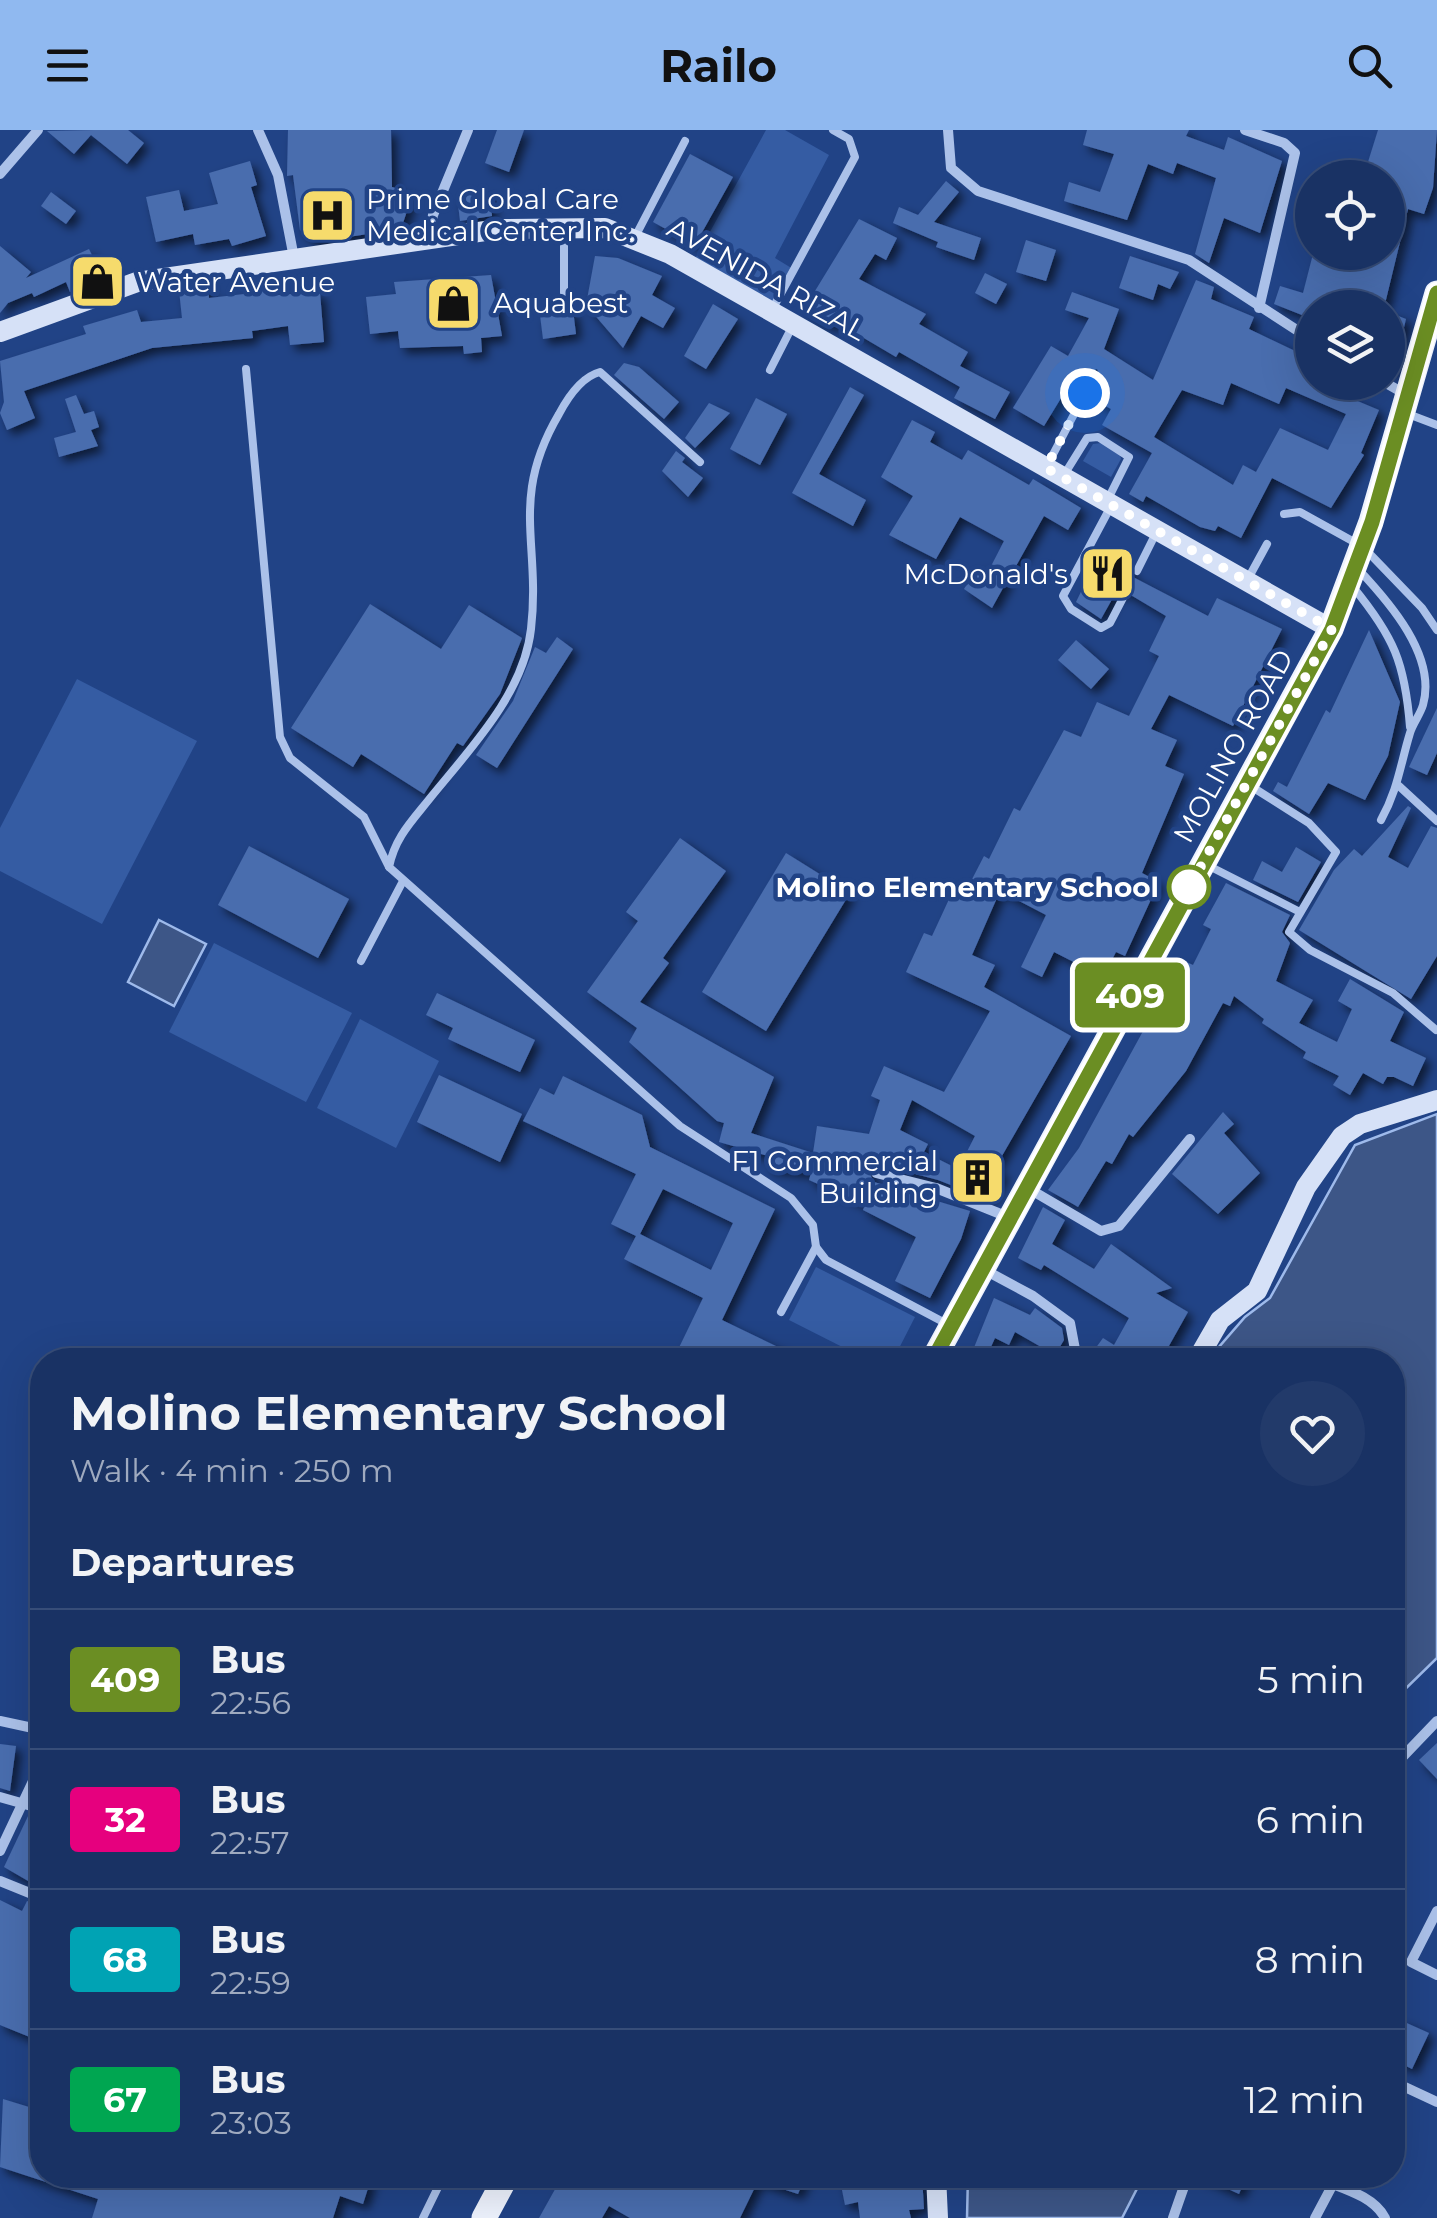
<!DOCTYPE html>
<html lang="en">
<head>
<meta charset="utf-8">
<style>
  :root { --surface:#193264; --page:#223a6a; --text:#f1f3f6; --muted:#9faabf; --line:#374d78; --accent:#90b9f0 }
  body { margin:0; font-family:Montserrat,sans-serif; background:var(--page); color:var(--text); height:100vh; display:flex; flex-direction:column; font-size:38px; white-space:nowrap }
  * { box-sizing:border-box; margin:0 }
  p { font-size:32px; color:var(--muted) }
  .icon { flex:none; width:55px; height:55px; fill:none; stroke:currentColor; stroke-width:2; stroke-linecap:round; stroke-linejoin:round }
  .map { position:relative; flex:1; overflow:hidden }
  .side { position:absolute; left:30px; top:1218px; width:1375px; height:840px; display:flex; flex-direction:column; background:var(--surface); border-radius:40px; box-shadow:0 10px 40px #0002,0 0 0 2px var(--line) }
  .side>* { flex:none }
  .badge { padding:0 20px; border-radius:8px; font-size:35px; line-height:65px }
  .controls { position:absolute; left:1295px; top:30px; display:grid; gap:20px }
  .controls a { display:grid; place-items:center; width:110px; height:110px; border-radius:50%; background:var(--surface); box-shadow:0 10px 40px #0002,0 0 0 2px var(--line); font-size:50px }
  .you { position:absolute; width:50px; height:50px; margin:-25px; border:8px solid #fff; border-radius:50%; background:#1a73e8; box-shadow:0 0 0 15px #1a73e833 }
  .map>.badge { position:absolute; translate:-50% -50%; box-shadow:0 0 0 5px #fff }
  h2 { padding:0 40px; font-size:38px; line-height:90px }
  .round { display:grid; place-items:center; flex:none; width:105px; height:105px; border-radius:52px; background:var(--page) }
  .summary { display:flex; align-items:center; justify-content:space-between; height:170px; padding:0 40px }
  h1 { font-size:48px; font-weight:700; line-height:75px }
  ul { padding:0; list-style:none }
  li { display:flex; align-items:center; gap:30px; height:140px; padding:0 40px; border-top:2px solid var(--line) }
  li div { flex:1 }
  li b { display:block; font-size:38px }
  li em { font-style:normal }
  li .badge { min-width:110px; font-weight:700; text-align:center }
  header { display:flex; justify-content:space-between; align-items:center; height:130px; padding:0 40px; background:var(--accent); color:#111; font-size:45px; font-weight:700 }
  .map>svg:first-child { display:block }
</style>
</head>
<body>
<header><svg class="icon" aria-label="menu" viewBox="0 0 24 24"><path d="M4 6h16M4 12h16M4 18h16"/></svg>Railo<svg class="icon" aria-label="search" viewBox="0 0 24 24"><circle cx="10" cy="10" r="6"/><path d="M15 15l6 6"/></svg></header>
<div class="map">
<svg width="1437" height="2088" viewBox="0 0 1437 2088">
  <defs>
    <filter id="shadow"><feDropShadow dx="5.5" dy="5.5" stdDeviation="5" flood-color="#0009"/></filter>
  </defs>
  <rect width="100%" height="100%" fill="#214386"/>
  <g fill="#355ca3">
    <polygon points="766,0 785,0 829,25 775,128 793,139 775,175 695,129"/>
    <polygon points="1101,313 1119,321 1121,329 1111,347 1083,331 1093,314"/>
    <polygon points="77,549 197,611 102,794 0,741 0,698"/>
    <polygon points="214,813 352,883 306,972 169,902"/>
    <polygon points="360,889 439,931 396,1018 317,978"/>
    <polygon points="816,1137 915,1187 893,1230 868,1230 789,1190"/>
  </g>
  <g fill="#3d5687" stroke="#9ebaeb" stroke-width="2.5">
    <polygon points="159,790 206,814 174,876 128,852"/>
    <polygon points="1437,984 1437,1528 1393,1571 1392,1230 1221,1230 1219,1217 1245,1187 1270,1168 1355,1015"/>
    <polygon points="968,2045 1144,2045 1122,2088 967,2088"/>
  </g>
  <g fill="#4a6dae" fill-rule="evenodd" filter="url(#shadow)">
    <polygon points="95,0 128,0 144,13 127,34 91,5 74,24 47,1"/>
    <polygon points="288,0 391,0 392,57 413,63 401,99 315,112 300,100 293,45 287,46"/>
    <polygon points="497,0 524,0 509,42 485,33"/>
    <polygon points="1087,0 1189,0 1186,6 1224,20 1228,7 1282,31 1260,103 1224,88 1209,133 1195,124 1216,48 1177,33 1173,44 1148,34 1127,90 1064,71 1069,52 1100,62 1114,24 1083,15"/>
    <polygon points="1378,0 1437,0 1433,58 1424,84 1408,79 1384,178 1312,178 1312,189 1274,174 1280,156 1303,163 1313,124 1357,135 1360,122 1388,122 1388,48 1363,48"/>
    <polygon points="690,24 733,47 695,115 653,92"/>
    <polygon points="250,31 257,55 251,57 266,106 232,116 229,109 195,115 193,104 156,112 146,67 179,60 184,81 218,74 209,43"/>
    <polygon points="946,51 959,62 934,92 981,108 974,130 936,117 938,112 893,93 899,77 918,85"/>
    <polygon points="51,62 76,81 66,94 41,76"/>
    <polygon points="490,63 492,86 460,91 457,66"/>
    <polygon points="859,89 897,108 886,130 875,124 859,149 926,184 919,194 968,222 960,236 1010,262 995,289 954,268 960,257 899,222 896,227 835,191 831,197 804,179"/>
    <polygon points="1026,110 1056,120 1046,151 1016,142"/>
    <polygon points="0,116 31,142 26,148 89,119 104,150 70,162 66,152 34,167 32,163 8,173 0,183"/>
    <polygon points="595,126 618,128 662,146 652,165 675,178 663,198 641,186 623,218 586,175"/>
    <polygon points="1130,126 1179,142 1170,159 1158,154 1153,170 1119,158"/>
    <polygon points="985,143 1007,154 996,174 975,163"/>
    <polygon points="491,145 502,206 481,208 482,222 464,224 463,216 400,218 398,201 370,204 366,167 396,164 394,152"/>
    <path d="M1196 150 1214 157 1211 169 1254 187 1249 199 1312 229V252L1379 280 1361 323 1364 325 1331 378 1272 348 1241 408 1218 396 1215 401 1200 397 1146 366 1143 372 1129 364 1152 323 1102 295 1111 279 1091 268 1101 247 1097 239 1088 242 1078 261 1069 255 1044 296 1013 278 1051 216 1068 226 1089 188 1065 180 1072 162 1119 179 1104 219 1153 250ZM1231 253 1279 274 1286 258 1346 284 1328 320 1280 298 1256 342 1243 335 1233 355 1154 307 1182 260 1223 275Z"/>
    <polygon points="276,151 278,165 320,162 324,212 290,215 288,196 252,201 253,208 152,218 24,261 35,288 7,300 0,283 4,272 0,231 86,204 83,196 137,180 141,192 182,188 179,160 208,155 209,168 253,163 252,155"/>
    <polygon points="713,174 738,189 706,239 684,226"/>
    <polygon points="573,180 576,204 543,209 540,185"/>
    <polygon points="1388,182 1406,189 1393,243 1388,242"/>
    <polygon points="624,233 639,237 679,272 664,289 614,245"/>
    <polygon points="850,257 864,265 819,344 866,370 853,396 792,363"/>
    <polygon points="76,265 84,284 94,281 99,297 91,300 98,316 59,327 54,308 76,302 65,269"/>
    <polygon points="756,268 787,284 760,335 730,319"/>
    <polygon points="709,273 730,283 695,318 685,308"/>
    <polygon points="912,290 935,302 930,312 962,330 968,320 1029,355 1033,349 1081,378 1068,400 1044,386 1011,445 993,436 1008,449 992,478 964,459 978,436 988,442 1004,411 960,387 936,429 889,405 913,366 881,347"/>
    <polygon points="676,321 685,328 682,332 703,348 688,367 662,341"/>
    <path d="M1100 423 1130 438 1133 447 1208 486 1217 468 1282 499 1233 596 1169 565 1151 599 1177 610 1165 636 1184 644 1142 743 1159 752 1125 826 1116 822 1103 847 1054 822 1042 847 1021 837 1046 785 1000 761 972 825 995 835 984 857 1071 906 995 1038 1004 1043 989 1070 938 1050 878 1034 868 1040 874 1052 970 1081 961 1109 930 1168 895 1151 916 1107 863 1080 865 1075 809 1050 811 1043 767 1038 768 1026 719 1012 724 993 717 991 629 912 637 898 587 862 638 791 626 782 680 708 726 741 663 828 669 833 640 872 774 947 751 1003 813 1023 817 996 869 1004 880 970 871 966 884 936 944 962 990 881 906 842 924 803 932 806 957 752 968 757 984 726 989 729 1014 678 1020 681 1064 600 1081 607 1097 572 1129 586 1159 526 1149 521 1166 486 1124 461 1115 464 1101 489 1076 472ZM912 970 975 1006 958 1039 924 1022 928 1014 900 1000Z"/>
    <polygon points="370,474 441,519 469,475 522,508 500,564 463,616 457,613 424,664 361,624 353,637 291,598"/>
    <polygon points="1369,500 1400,572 1388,626 1365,670 1328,653 1309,684 1273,661 1278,652 1287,657 1326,580 1330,583"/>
    <polygon points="557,507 573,519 497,638 476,625 513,571 535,517 546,523"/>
    <polygon points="1076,510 1109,539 1091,559 1058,530"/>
    <polygon points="1437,578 1437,623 1427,645 1409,637"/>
    <polygon points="1408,676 1411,678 1388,727 1408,738 1431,696 1437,698 1437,826 1411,869 1299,800 1334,740 1354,719 1362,726"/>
    <polygon points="249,716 349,769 318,828 218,775"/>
    <polygon points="1296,717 1321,732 1298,772 1253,750 1262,731 1282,742"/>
    <polygon points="786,723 850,763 766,901 702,862"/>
    <polygon points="1226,753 1290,785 1282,802 1290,813 1276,851 1313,870 1299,893 1337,912 1352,879 1338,871 1350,849 1404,882 1390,911 1426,928 1413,956 1394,947 1387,947 1383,954 1363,943 1350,965 1333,955 1339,946 1303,928 1306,922 1262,893 1264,889 1234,866 1230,876 1223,873 1186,941 1133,1007 1129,1004 1112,1034 1106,1031 1078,1077 1073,1074 1048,1060 1079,1018 1182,830 1193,835 1211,799 1203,795"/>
    <polygon points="437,863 535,910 520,942 448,909 453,898 426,885"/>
    <polygon points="439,945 522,984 500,1032 417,992"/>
    <path d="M563 946 642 985 650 1017 775 1079 722 1190 805 1230H673L703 1168 624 1129 636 1106 611 1094 636 1044 523 991 540 958 554 965ZM663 1059 733 1093 711 1140 640 1104Z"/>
    <polygon points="1223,982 1234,994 1224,1003 1260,1043 1218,1084 1172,1044"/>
    <polygon points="1043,1077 1065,1090 1052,1114 1094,1139 1111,1114 1172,1158 1156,1163 1188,1182 1161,1230 1087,1230 1103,1208 1114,1215 1129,1188 1044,1135 1041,1140 1018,1128"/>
    <polygon points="994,1168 1030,1185 1035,1178 1062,1198 1064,1210 1055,1225 1015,1202 1009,1215 995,1208 985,1230 969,1230"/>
    <polygon points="1437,1613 1437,1649 1419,1630"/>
    <polygon points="0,1614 16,1616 10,1661 0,1658"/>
    <polygon points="29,1684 42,1688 42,1759 4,1737"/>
    <polygon points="0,1770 22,1781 27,1771 42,1777 42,1912 0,1895"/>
    <polygon points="1400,1890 1429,1903 1412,1939 1392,1929 1392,1907"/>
    <polygon points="3,1969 42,1981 42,2045 358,2045 371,2049 363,2074 340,2066 333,2088 92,2088 98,2069 0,2037"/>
    <polygon points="563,2045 806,2045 798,2064 758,2051 740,2088 630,2088 609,2076 602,2088 539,2088"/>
    <polygon points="839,2045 922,2045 924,2079 909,2080 911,2088 860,2088 858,2072 845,2075"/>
    <polygon points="1197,2045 1247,2045 1239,2064"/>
  </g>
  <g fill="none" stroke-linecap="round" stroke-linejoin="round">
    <g stroke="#abc1e9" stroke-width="8">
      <polyline points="635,107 685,11"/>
      <polyline points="564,169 564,100"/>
      <polyline points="773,178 855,27 849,9 833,0"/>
      <polyline points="246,239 280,607 290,628 364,687 389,737"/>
      <polyline points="770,240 793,195"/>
      <polyline points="1408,284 1437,295"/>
      <path d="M700 332 600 242C581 247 568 267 559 284 509 369 541 412 531 499 524 563 470 619 431 667 412 691 395 707 389 737L680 996 791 1068 813 1095 816 1117 781 1182"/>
      <polyline points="1048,334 1094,246"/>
      <polyline points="1064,345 1087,308 1098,307 1129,327 1108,369"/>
      <polyline points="1111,376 1063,466 1071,479 1101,498 1110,493 1123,468"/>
      <polyline points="1284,384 1300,382 1356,413"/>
      <polyline points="1367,421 1422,478 1437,500"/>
      <path d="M1359 440C1389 472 1437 526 1423 575 1420 585 1413 593 1410 603 1400 636 1398 659 1381 690"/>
      <polyline points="1137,441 1157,401"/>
      <polyline points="1249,447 1267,414"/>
      <path d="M1353 457C1394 507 1405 533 1410 597"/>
      <polyline points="1249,655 1309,693 1336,722 1289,802 1310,820 1393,863 1436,900"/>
      <polyline points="1399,656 1437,691"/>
      <polyline points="1207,735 1298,781"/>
      <polyline points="361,831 403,751"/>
      <polyline points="816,1117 826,1130 949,1195"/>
      <polyline points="468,2045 494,2059"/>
      <polyline points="423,2088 444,2045"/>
    </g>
    <g stroke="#abc1e9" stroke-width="10">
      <polyline points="258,0 278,45 294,128"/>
      <polyline points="948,0 951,38 978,61 1189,130 1312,210"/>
      <polyline points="1245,0 1284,13 1295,23 1259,178"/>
      <polyline points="0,44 38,0"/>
      <polyline points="428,111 433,85 468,0"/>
      <polyline points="1384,252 1405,264"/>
      <polyline points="876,1043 936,1058 1008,1087"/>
      <polyline points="1026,1057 1101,1101 1119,1096 1190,1009"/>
      <polyline points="983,1139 1033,1166 1070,1193 1077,1230"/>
      <polyline points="0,1591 42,1600"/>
      <polyline points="1392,1638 1437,1591"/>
      <polyline points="0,1667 42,1679"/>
      <polyline points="0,1721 42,1632"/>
      <polyline points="0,1751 42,1768"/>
      <polyline points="1437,1781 1411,1832 1437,1845"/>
      <polyline points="1392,1951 1437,1972"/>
      <path d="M1311 2045C1335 2057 1372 2063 1385 2088"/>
      <polyline points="1173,2088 1188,2045"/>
      <polyline points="1315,2088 1332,2056"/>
    </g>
    <g stroke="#d6e1f7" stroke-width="20">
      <polyline points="0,202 137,152 499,99 605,98 670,124 1331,499"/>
      <polyline points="1197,1230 1220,1190 1257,1161 1306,1057 1342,1006 1360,994 1437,970"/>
      <polyline points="936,2045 938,2088"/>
    </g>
    <g stroke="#eef3fe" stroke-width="25">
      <polyline points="933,1230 1331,499 1371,392 1437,163"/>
      <polyline points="484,2088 507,2045"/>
    </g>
  </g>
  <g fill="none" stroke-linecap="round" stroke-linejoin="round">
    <defs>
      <polyline id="line" points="933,1230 1332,499 1372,392 1437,163"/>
    </defs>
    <use href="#line" stroke="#fff" stroke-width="22"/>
    <use href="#line" stroke="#6b8e23" stroke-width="15"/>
    <polyline stroke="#fff" stroke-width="10" stroke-dasharray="0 18" points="1085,263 1046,338 1332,499 1185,765 1189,757"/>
  </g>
  <defs>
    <symbol id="hospital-square" viewBox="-11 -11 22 22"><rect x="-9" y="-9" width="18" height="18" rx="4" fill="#f6db6c" stroke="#214386"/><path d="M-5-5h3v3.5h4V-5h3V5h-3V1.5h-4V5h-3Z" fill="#111"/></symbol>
    <symbol id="shop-square" viewBox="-11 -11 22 22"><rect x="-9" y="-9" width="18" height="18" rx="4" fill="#f6db6c" stroke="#214386"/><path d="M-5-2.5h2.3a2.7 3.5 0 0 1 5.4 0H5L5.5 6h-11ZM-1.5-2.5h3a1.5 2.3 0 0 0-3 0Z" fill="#111"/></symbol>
    <symbol id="restaurant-square" viewBox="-11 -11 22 22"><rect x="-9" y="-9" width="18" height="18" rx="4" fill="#f6db6c" stroke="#214386"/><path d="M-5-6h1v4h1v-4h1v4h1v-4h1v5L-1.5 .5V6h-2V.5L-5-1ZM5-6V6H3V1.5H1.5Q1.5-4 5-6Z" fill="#111"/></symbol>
    <symbol id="building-square" viewBox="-11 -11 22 22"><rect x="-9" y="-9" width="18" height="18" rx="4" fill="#f6db6c" stroke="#214386"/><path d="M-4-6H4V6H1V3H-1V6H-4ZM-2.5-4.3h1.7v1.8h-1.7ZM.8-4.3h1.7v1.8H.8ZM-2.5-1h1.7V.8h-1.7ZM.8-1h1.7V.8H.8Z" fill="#111"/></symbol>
  </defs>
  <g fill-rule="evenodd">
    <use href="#hospital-square" x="296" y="54" width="63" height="63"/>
    <use href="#shop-square" x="66" y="120" width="63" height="63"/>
    <use href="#shop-square" x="422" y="142" width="63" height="63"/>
    <use href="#restaurant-square" x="1076" y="412" width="63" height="63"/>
    <use href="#building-square" x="946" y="1016" width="63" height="63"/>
  </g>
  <circle fill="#fff" stroke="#6b8e23" stroke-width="5" cx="1189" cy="757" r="20"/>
  <g text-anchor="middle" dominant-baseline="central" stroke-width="9" stroke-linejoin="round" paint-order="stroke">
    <g font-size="28" fill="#fff" stroke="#214386" text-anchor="start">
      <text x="366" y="69">Prime Global Care<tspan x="366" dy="32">Medical Center Inc.</tspan></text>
      <text x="137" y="152">Water Avenue</text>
      <text x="493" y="173">Aquabest</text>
      <text x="1068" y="444" text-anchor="end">McDonald's</text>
      <text x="938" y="1031" text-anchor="end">F1 Commercial<tspan x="938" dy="32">Building</tspan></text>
    </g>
    <g font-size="28" fill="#fff" stroke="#214386">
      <text transform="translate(767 149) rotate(29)">AVENIDA RIZAL</text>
      <text transform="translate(1233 616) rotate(-61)">MOLINO ROAD</text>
    </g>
    <g font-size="28" font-weight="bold" fill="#fff" stroke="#214386" text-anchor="end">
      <text x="1159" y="757">Molino Elementary School</text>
    </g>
  </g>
</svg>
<div class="controls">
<a><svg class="icon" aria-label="locate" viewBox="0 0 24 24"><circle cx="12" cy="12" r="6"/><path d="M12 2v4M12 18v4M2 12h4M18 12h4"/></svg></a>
<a><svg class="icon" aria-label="layers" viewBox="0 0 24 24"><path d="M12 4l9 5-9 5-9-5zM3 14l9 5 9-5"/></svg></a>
</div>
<div class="you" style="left:1085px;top:263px"></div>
<b class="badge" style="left:1130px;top:865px;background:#6b8e23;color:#fff">409</b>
<section class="side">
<div class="summary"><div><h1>Molino Elementary School</h1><p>Walk · 4 min · 250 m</p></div><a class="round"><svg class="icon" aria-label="heart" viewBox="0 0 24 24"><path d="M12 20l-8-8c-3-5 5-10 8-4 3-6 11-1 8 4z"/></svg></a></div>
<h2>Departures</h2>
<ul>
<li><span class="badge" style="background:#6b8e23;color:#fff">409</span><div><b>Bus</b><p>22:56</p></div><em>5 min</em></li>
<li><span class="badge" style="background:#e6007e;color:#fff">32</span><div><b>Bus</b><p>22:57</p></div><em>6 min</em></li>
<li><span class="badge" style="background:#00a3b4;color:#fff">68</span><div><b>Bus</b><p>22:59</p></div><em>8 min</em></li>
<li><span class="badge" style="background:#00a651;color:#fff">67</span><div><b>Bus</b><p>23:03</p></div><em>12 min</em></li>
</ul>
</section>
</div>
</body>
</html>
